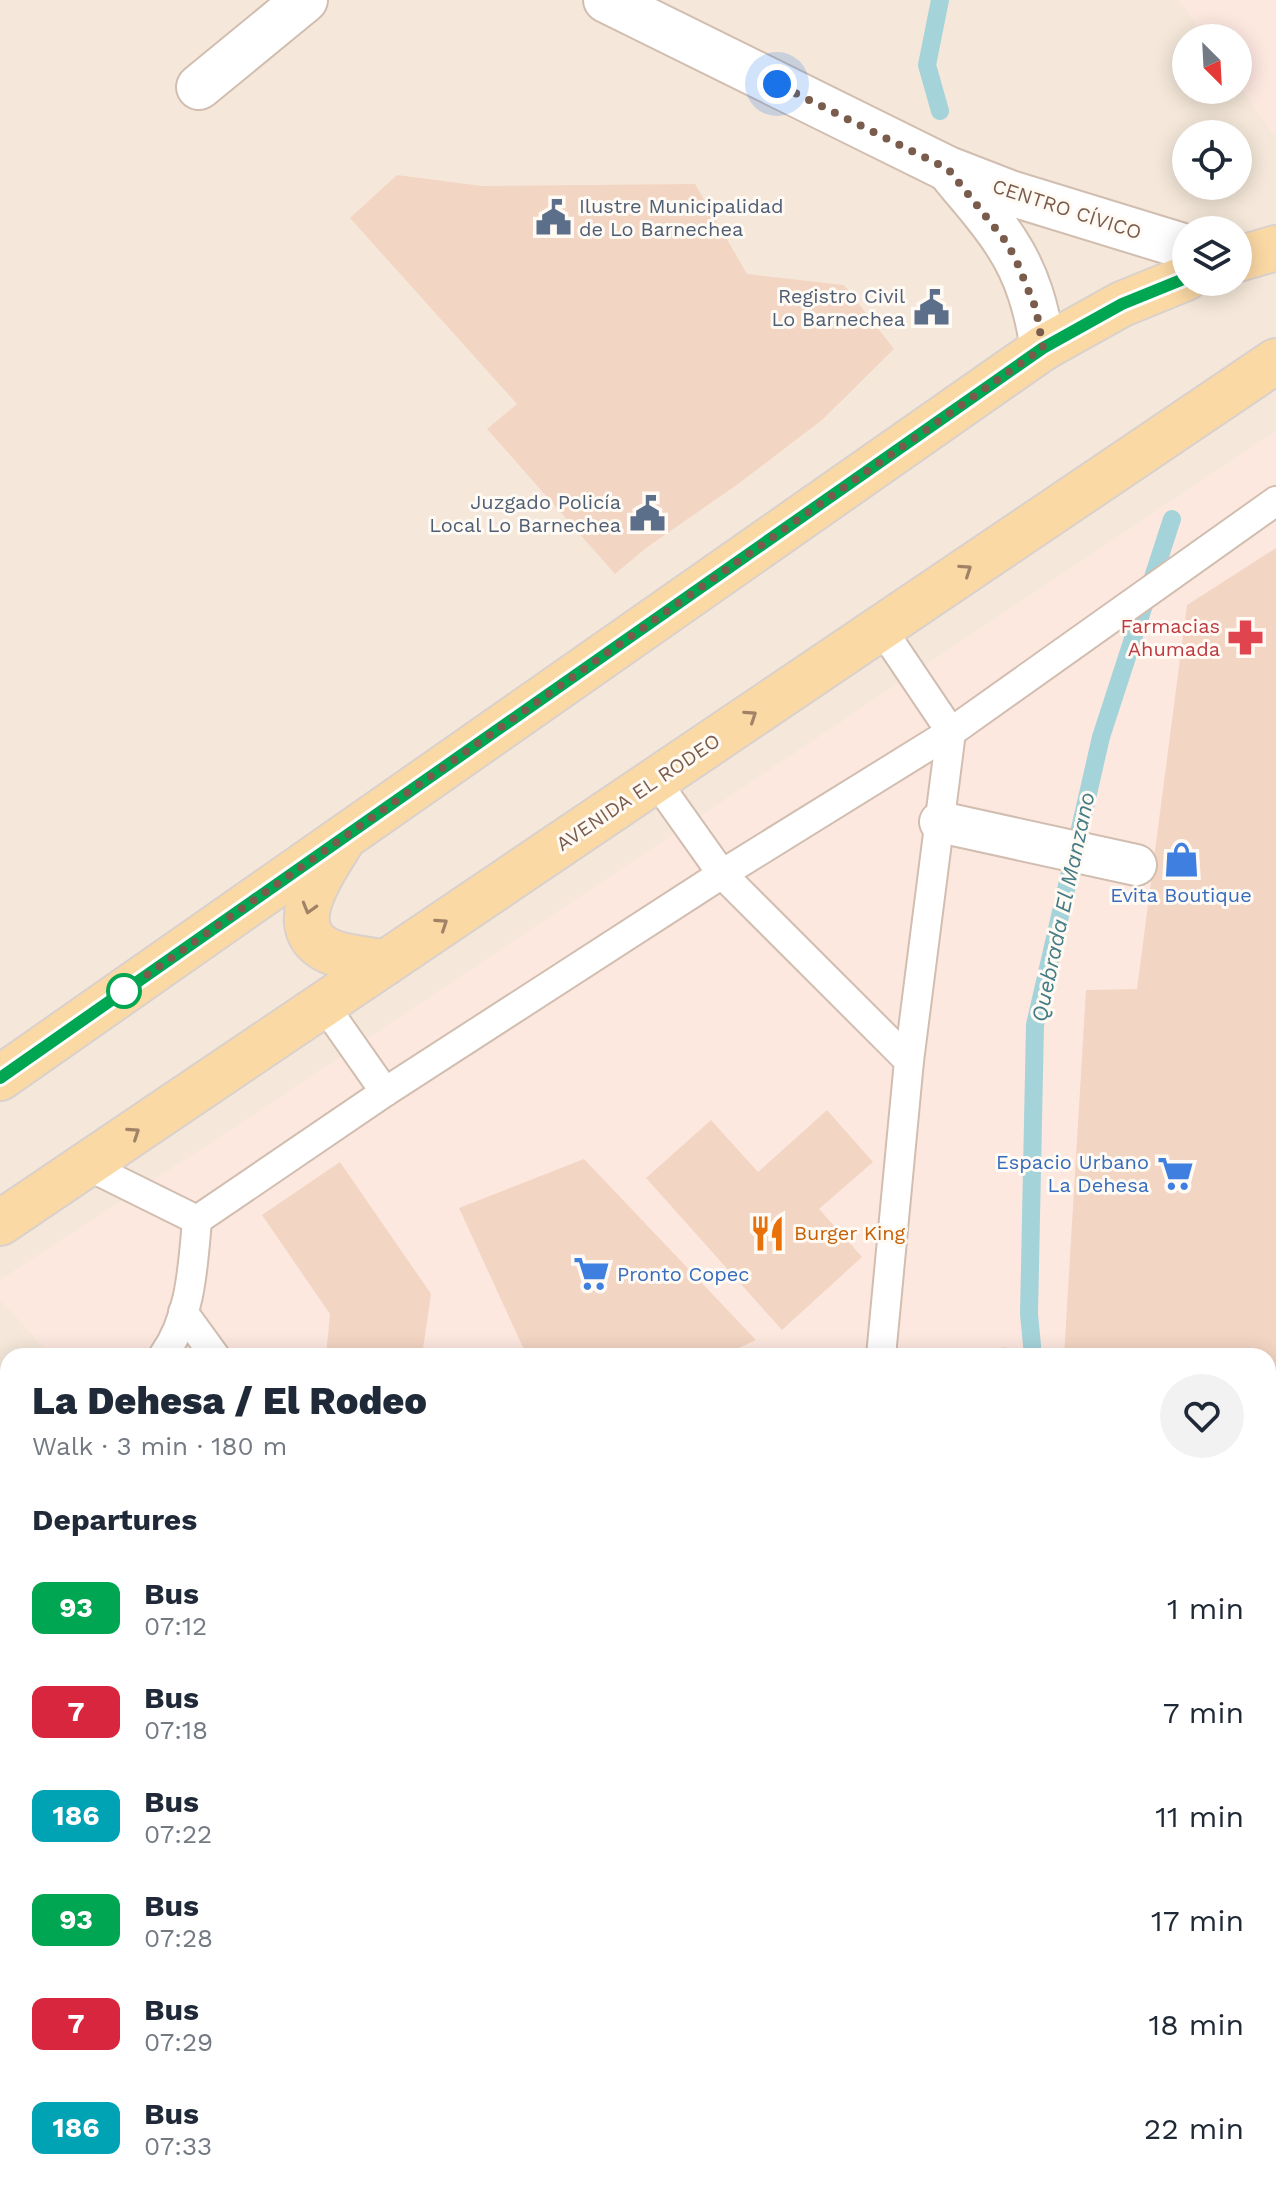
<!DOCTYPE html>
<html lang="en">
<head>
<meta charset="utf-8">
<style>
  :root { --surface:#fff; --page:#f2f2f3; --text:#1f2937; --muted:#747a83 }
  body { margin:0; font-family:"Work Sans",sans-serif; background:var(--page); color:var(--text); height:100vh; display:flex; flex-direction:column; font-size:30px; white-space:nowrap }
  * { box-sizing:border-box; margin:0 }
  p { font-size:26px; color:var(--muted) }
  .icon { flex:none; width:44px; height:44px; fill:none; stroke:currentColor; stroke-width:2; stroke-linecap:round; stroke-linejoin:round }
  .map { position:relative; flex:1; overflow:hidden }
  .details { position:absolute; left:0px; top:1348px; width:1276px; height:850px; display:flex; flex-direction:column; background:var(--surface); border-radius:24px 24px 0 0; box-shadow:0 4px 20px #0003 }
  .details>* { flex:none }
  .badge { padding:0 16px; border-radius:12px; font-size:28px; line-height:52px }
  .needle { width:52px; rotate:156deg }
  .tools { position:absolute; left:1172px; top:24px; display:grid; gap:16px }
  .tools a { display:grid; place-items:center; width:80px; height:80px; border-radius:50%; background:var(--surface); box-shadow:0 4px 20px #0003; font-size:40px }
  .you { position:absolute; width:40px; height:40px; margin:-20px; border:6px solid #fff; border-radius:50%; background:#1a73e8; box-shadow:0 0 0 12px #1a73e833 }
  .map>.badge { position:absolute; translate:-50% -50%; box-shadow:0 0 0 4px #fff }
  h2 { padding:0 32px; font-size:30px; line-height:72px }
  .round { display:grid; place-items:center; flex:none; width:84px; height:84px; border-radius:42px; background:var(--page) }
  .overview { display:flex; align-items:center; justify-content:space-between; height:136px; padding:0 32px }
  h1 { font-size:38px; font-weight:800; line-height:60px }
  ul { padding:0; list-style:none }
  li { display:flex; align-items:center; gap:24px; height:104px; padding:0 32px }
  li div { flex:1 }
  li b { display:block; font-size:30px }
  li em { font-style:normal }
  li .badge { min-width:88px; font-weight:700; text-align:center }
  .map>svg:first-child { display:block }
</style>
</head>
<body>
<div class="map">
<svg width="1276" height="2197" viewBox="0 0 1276 2197">
  <rect width="100%" height="100%" fill="#fdf6ec"/>
  <path fill="#f5e8da" fill-rule="evenodd" d="M0 0H1276V2197H0ZM1186 38H1238V90H1186ZM1186 134H1238V186H1186ZM1186 230H1238V282H1186ZM8 1356H1268V2190H8Z"/>
  <g fill="#fde8e0">
    <polygon points="1179,0 1276,0 1276,131 1273,134 1238,84 1238,38 1206,38"/>
    <polygon points="1276,431 1276,1853 1268,1859 1268,1356 51,1356 0,1299 0,1280 249,1118"/>
    <polygon points="0,1533 8,1542 8,2190 157,2190 149,2197 0,2197"/>
  </g>
  <g fill="none" stroke-linecap="round" stroke-linejoin="round">
    <g stroke="#a5d3da" stroke-width="18">
      <polyline points="940,0 927,65 940,111"/>
      <polyline points="1033,1356 1029,1314 1035,1025 1101,737 1172,519"/>
      <polyline points="833,2190 833,2197"/>
    </g>
  </g>
  <g fill="#f3d5c3">
    <polygon points="397,175 482,186 695,184 747,274 844,285 894,349 822,420 738,484 646,548 615,574 487,429 517,404 350,218"/>
    <polygon points="1276,548 1276,1682 1268,1688 1268,1356 1064,1356 1086,990 1137,989 1187,605"/>
    <polygon points="827,1110 873,1162 819,1209 862,1257 782,1330 646,1178 711,1120 758,1172"/>
    <polygon points="584,1159 756,1340 721,1356 527,1356 459,1208"/>
    <polygon points="340,1162 431,1294 422,1356 326,1356 330,1314 262,1215"/>
    <polygon points="1006,1347 1007,1356 953,1356 953,1354"/>
    <polygon points="8,1972 8,2190 36,2190 29,2197 0,2197 0,1979"/>
  </g>
  <g fill="none" stroke-linecap="round" stroke-linejoin="round">
    <defs>
      <g id="service">
        <polyline points="656,781 722,874 909,1061"/>
        <polyline points="324,1005 385,1092"/>
        <path d="M86 1165 197 1220C193 1266 191 1317 163 1356"/>
        <polyline points="197,1220 385,1092 722,874 951,732 1276,501"/>
        <polyline points="183,1312 215,1356"/>
        <polyline points="881,1356 909,1061 951,732 881,628"/>
        <polyline points="1268,1746 1276,1741"/>
      </g>
      <polyline id="pedestrian" points="940,822 1136,865"/>
      <g id="minor">
        <polyline points="606,0 948,169 1010,193 1186,247"/>
        <polyline points="199,87 305,0"/>
        <path d="M950 171C969 195 991 218 1007 244 1028 276 1037 311 1043 348"/>
        <polyline points="80,2197 87,2190"/>
      </g>
      <g id="secondary">
        <polyline points="0,1436 8,1477"/>
        <polyline points="0,1517 8,1520"/>
        <polyline points="657,2190 664,2197"/>
      </g>
      <g id="primary">
        <polyline points="1238,259 1276,248"/>
        <path d="M340 844C321 874 282 929 329 951 345 958 367 959 385 963"/>
        <polyline points="0,1078 1043,348 1122,304 1186,278"/>
        <polyline points="0,1223 1276,361"/>
      </g>
    </defs>
    <use href="#service" stroke="#d1beb0" stroke-width="32"/>
    <use href="#pedestrian" stroke="#d1beb0" stroke-width="44"/>
    <use href="#minor" stroke="#d1beb0" stroke-width="48"/>
    <use href="#secondary" stroke="#d6c0b0" stroke-width="48"/>
    <use href="#primary" stroke="#dad1cd" stroke-width="48"/>
    <use href="#service" stroke="#fff" stroke-width="28"/>
    <use href="#pedestrian" stroke="#fff" stroke-width="40"/>
    <use href="#minor" stroke="#fff" stroke-width="44"/>
    <use href="#secondary" stroke="#fff" stroke-width="44"/>
    <use href="#primary" stroke="#fbd9a5" stroke-width="44"/>
  </g>
  <defs><path id="oneway-chevron" d="M-2-3.5L2.5 0L-2 3.5" fill="none" stroke-width="1.6" stroke-linecap="round" stroke-linejoin="round" transform="scale(2)"/></defs>
  <g stroke="#a18267">
    <use href="#oneway-chevron" transform="translate(966 570) rotate(-34)"/>
    <use href="#oneway-chevron" transform="translate(751 716) rotate(-34)"/>
    <use href="#oneway-chevron" transform="translate(309 908) rotate(106)"/>
    <use href="#oneway-chevron" transform="translate(442 924) rotate(-34)"/>
    <use href="#oneway-chevron" transform="translate(134 1133) rotate(-34)"/>
  </g>
  <g fill="none" stroke-linecap="round" stroke-linejoin="round">
    <defs>
      <polyline id="line" points="0,1078 1043,348 1122,304 1186,278"/>
    </defs>
    <use href="#line" stroke="#fff" stroke-width="18"/>
    <use href="#line" stroke="#00a651" stroke-width="12"/>
    <polyline stroke="#7a5c4d" stroke-width="8" stroke-dasharray="0 14.4" points="124,991 1043,348 1036,309 1016,260 1007,243 948,169 777,84"/>
  </g>
  <defs>
    <symbol id="civic-bare" viewBox="-9 -9 18 18"><path d="M-.6-6.5H3V-4.5H.6V-3L4-1V1h2V6H-6V1h2V-1L-.6-3ZM-1.2 2.5V6h2.4V2.5Z" fill="#5c6f8a" stroke="#fffaf3" stroke-width="2.5" paint-order="stroke"/></symbol>
    <symbol id="pharmacy-bare" viewBox="-9 -9 18 18"><path d="M-2-6h4v4h4v4h-4v4h-4v-4h-4v-4h4Z" fill="#e0444e" stroke="#fffaf3" stroke-width="2.5" paint-order="stroke"/></symbol>
    <symbol id="shop-bare" viewBox="-9 -9 18 18"><path d="M-5-2.5h2.3a2.7 3.5 0 0 1 5.4 0H5L5.5 6h-11ZM-1.5-2.5h3a1.5 2.3 0 0 0-3 0Z" fill="#3f7fe0" stroke="#fffaf3" stroke-width="2.5" paint-order="stroke"/></symbol>
    <symbol id="supermarket-bare" viewBox="-9 -9 18 18"><path d="M-6-5.5h2.5l.6 2H6L4.5 2H-2.5L-4.4-4H-6ZM-1.5 3.2a1.3 1.3 0 1 0 .1 0ZM3 3.2a1.3 1.3 0 1 0 .1 0Z" fill="#3f7fe0" stroke="#fffaf3" stroke-width="2.5" paint-order="stroke"/></symbol>
    <symbol id="restaurant-bare" viewBox="-9 -9 18 18"><path d="M-5-6h1v4h1v-4h1v4h1v-4h1v5L-1.5 .5V6h-2V.5L-5-1ZM5-6V6H3V1.5H1.5Q1.5-4 5-6Z" fill="#e8710a" stroke="#fffaf3" stroke-width="2.5" paint-order="stroke"/></symbol>
  </defs>
  <g fill-rule="evenodd">
    <use href="#civic-bare" x="528" y="192" width="51" height="51"/>
    <use href="#civic-bare" x="906" y="282" width="51" height="51"/>
    <use href="#civic-bare" x="622" y="488" width="51" height="51"/>
    <use href="#pharmacy-bare" x="1220" y="612" width="51" height="51"/>
    <use href="#shop-bare" x="1156" y="834" width="51" height="51"/>
    <use href="#supermarket-bare" x="1150" y="1148" width="51" height="51"/>
    <use href="#restaurant-bare" x="742" y="1208" width="51" height="51"/>
    <use href="#supermarket-bare" x="566" y="1248" width="51" height="51"/>
  </g>
  <circle fill="#fff" stroke="#00a651" stroke-width="4" cx="124" cy="991" r="16"/>
  <g text-anchor="middle" dominant-baseline="central" stroke-width="6" stroke-linejoin="round" paint-order="stroke">
    <g font-size="20" fill="#4e5e75" stroke="#fffaf3" text-anchor="end">
      <text x="579" y="206" text-anchor="start">Ilustre Municipalidad<tspan x="579" dy="23">de Lo Barnechea</tspan></text>
      <text x="905" y="296">Registro Civil<tspan x="905" dy="23">Lo Barnechea</tspan></text>
      <text x="621" y="502">Juzgado Policía<tspan x="621" dy="23">Local Lo Barnechea</tspan></text>
    </g>
    <g font-size="20" fill="#7a5c4d" stroke="#fffaf3">
      <text transform="translate(1067 209) rotate(18)">CENTRO CÍVICO</text>
      <text transform="translate(638 792) rotate(-34)">AVENIDA EL RODEO</text>
    </g>
    <g font-size="20" fill="#be3a42" stroke="#fffaf3" text-anchor="end">
      <text x="1220" y="626">Farmacias<tspan x="1220" dy="23">Ahumada</tspan></text>
    </g>
    <g font-size="20" fill="#366cbe" stroke="#fffaf3">
      <text x="1181" y="895">Evita Boutique</text>
      <text x="1149" y="1162" text-anchor="end">Espacio Urbano<tspan x="1149" dy="23">La Dehesa</tspan></text>
      <text x="617" y="1274" text-anchor="start">Pronto Copec</text>
    </g>
    <g font-size="20" fill="#c56008" stroke="#fffaf3" text-anchor="start">
      <text x="794" y="1233">Burger King</text>
    </g>
    <g font-size="22" font-style="italic" fill="#437c86" stroke="#fffaf3">
      <text transform="translate(1063 907) rotate(-78)">Quebrada El Manzano</text>
    </g>
  </g>
</svg>
<div class="tools">
<a><svg class="needle" viewBox="-14 -14 28 28"><path d="M0-13l5 13h-10z" fill="#e53935"/><path d="M0 13l5-13h-10z" fill="#747a83"/></svg></a>
<a><svg class="icon" aria-label="locate" viewBox="0 0 24 24"><circle cx="12" cy="12" r="6"/><path d="M12 2v4M12 18v4M2 12h4M18 12h4"/></svg></a>
<a><svg class="icon" aria-label="layers" viewBox="0 0 24 24"><path d="M12 4l9 5-9 5-9-5zM3 14l9 5 9-5"/></svg></a>
</div>
<div class="you" style="left:777px;top:84px"></div>
<section class="details">
<div class="overview"><div><h1>La Dehesa / El Rodeo</h1><p>Walk · 3 min · 180 m</p></div><a class="round"><svg class="icon" aria-label="heart" viewBox="0 0 24 24"><path d="M12 20l-8-8c-3-5 5-10 8-4 3-6 11-1 8 4z"/></svg></a></div>
<h2>Departures</h2>
<ul>
<li><span class="badge" style="background:#00a651;color:#fff">93</span><div><b>Bus</b><p>07:12</p></div><em>1 min</em></li>
<li><span class="badge" style="background:#d7263d;color:#fff">7</span><div><b>Bus</b><p>07:18</p></div><em>7 min</em></li>
<li><span class="badge" style="background:#00a3b4;color:#fff">186</span><div><b>Bus</b><p>07:22</p></div><em>11 min</em></li>
<li><span class="badge" style="background:#00a651;color:#fff">93</span><div><b>Bus</b><p>07:28</p></div><em>17 min</em></li>
<li><span class="badge" style="background:#d7263d;color:#fff">7</span><div><b>Bus</b><p>07:29</p></div><em>18 min</em></li>
<li><span class="badge" style="background:#00a3b4;color:#fff">186</span><div><b>Bus</b><p>07:33</p></div><em>22 min</em></li>
</ul>
</section>
</div>
</body>
</html>
